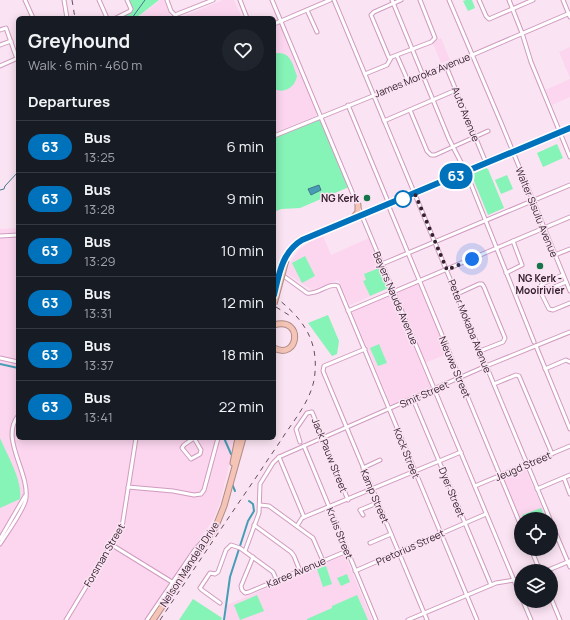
<!DOCTYPE html>
<html lang="en">
<head>
<meta charset="utf-8">
<style>
  :root { --surface:#171b24; --page:#20242c; --text:#f1f3f6; --muted:#9ea1a6; --line:#363941 }
  body { margin:0; font-family:Manrope,sans-serif; background:var(--page); color:var(--text); height:100vh; display:flex; flex-direction:column; font-size:15px; white-space:nowrap }
  * { box-sizing:border-box; margin:0 }
  p { font-size:13px; color:var(--muted) }
  .icon { flex:none; width:22px; height:22px; fill:none; stroke:currentColor; stroke-width:2; stroke-linecap:round; stroke-linejoin:round }
  .map { position:relative; flex:1; overflow:hidden }
  .sheet { position:absolute; left:16px; top:16px; width:260px; height:424px; display:flex; flex-direction:column; background:var(--surface); border-radius:6px; box-shadow:0 2px 10px #0003 }
  .sheet>* { flex:none }
  .badge { padding:0 8px; border-radius:13px; font-size:14px; line-height:26px }
  .controls { position:absolute; left:514px; top:512px; display:grid; gap:8px }
  .controls a { display:grid; place-items:center; width:44px; height:44px; border-radius:50%; background:var(--surface); box-shadow:0 2px 10px #0003; font-size:20px }
  .you { position:absolute; width:20px; height:20px; margin:-10px; border:3px solid #fff; border-radius:50%; background:#1a73e8; box-shadow:0 0 0 6px #1a73e833 }
  .map>.badge { position:absolute; translate:-50% -50%; box-shadow:0 0 0 2px #fff }
  h2 { padding:0 12px; font-size:15px; line-height:36px }
  .round { display:grid; place-items:center; flex:none; width:42px; height:42px; border-radius:21px; background:var(--page) }
  .overview { display:flex; align-items:center; justify-content:space-between; height:68px; padding:0 12px }
  h1 { font-size:19px; font-weight:700; line-height:30px }
  ul { padding:0; list-style:none }
  li { display:flex; align-items:center; gap:12px; height:52px; padding:0 12px; border-top:1px solid var(--line) }
  li div { flex:1 }
  li b { display:block; font-size:15px }
  li em { font-style:normal }
  li .badge { min-width:44px; font-weight:700; text-align:center }
  .map>svg:first-child { display:block }
</style>
</head>
<body>
<div class="map">
<svg width="570" height="620" viewBox="0 0 570 620">
  <rect width="100%" height="100%" fill="#fae3f2"/>
  <g fill="#fcd6ef">
    <polygon points="160,0 164,0 171,18 137,18"/>
    <polygon points="223,0 234,0 242,18 180,18"/>
    <polygon points="276,24 281,26 317,113 316,116 274,133 274,25"/>
    <polygon points="441,38 450,60 441,63 432,41"/>
    <polygon points="570,47 570,78 559,52"/>
    <polygon points="570,79 570,97 552,105 545,90"/>
    <polygon points="18,228 18,438 236,438 220,502 214,518 146,620 0,620 0,229"/>
    <polygon points="323,236 331,255 369,238 390,288 350,305 338,280 312,290 286,273 291,261 299,250 311,241"/>
    <polygon points="417,283 419,284 447,354 425,363 397,293 397,291"/>
    <polygon points="390,295 392,295 431,389 391,405 352,312 353,311"/>
    <polygon points="525,468 547,519 521,519 521,523 502,478"/>
    <polygon points="345,555 372,620 226,620 227,605"/>
  </g>
  <g fill="#86f3b7">
    <polygon points="129,0 159,0 136,18 118,18 132,11 132,8"/>
    <polygon points="466,0 472,0 475,8 468,11 463,1"/>
    <path d="M277 53C291 52 293 65 297 76 295 87 285 94 274 89V54Z"/>
    <polygon points="320,119 349,187 300,208 281,209 274,212 274,138"/>
    <polygon points="557,144 563,158 543,167 537,153"/>
    <polygon points="486,168 488,169 504,208 488,215 472,176 473,174"/>
    <polygon points="507,175 513,189 501,194 495,180"/>
    <polygon points="305,256 315,276 302,283 292,263"/>
    <polygon points="379,268 388,288 370,296 363,281 366,280 364,274"/>
    <polygon points="328,315 339,341 337,354 332,356 308,323"/>
    <polygon points="379,344 387,363 378,366 370,348"/>
    <path d="M0 438C7 455 23 481 20 499L0 508Z"/>
    <polygon points="541,508 546,519 524,519 522,515"/>
    <polygon points="326,566 332,584 323,587 317,569"/>
    <polygon points="347,574 350,582 341,586 337,578"/>
    <polygon points="257,595 264,611 240,620 234,605"/>
    <polygon points="357,595 368,620 307,620 307,619 332,608 332,606"/>
    <polygon points="193,599 222,618 221,620 179,620"/>
  </g>
  <polygon fill="#469db4" stroke="#41788c" points="319,185 321,190 311,195 308,189"/>
  <g fill="none" stroke-linecap="round" stroke-linejoin="round">
    <g stroke="#41788c" stroke-width="1">
      <polyline points="132,18 145,0"/>
      <polyline points="0,190 4,189 5,186 18,172"/>
    </g>
    <g stroke="#469db4" stroke-width="2">
      <polyline points="0,364 18,368"/>
      <polyline points="224,438 231,454"/>
      <polyline points="232,484 235,491"/>
      <polyline points="240,546 248,521 254,511 253,504 249,501"/>
      <polyline points="224,620 230,577 239,549"/>
    </g>
    <defs>
      <g id="minor">
        <polyline points="25,0 33,18"/>
        <polyline points="64,0 67,18"/>
        <polyline points="99,0 107,18"/>
        <polyline points="167,0 171,11 175,15 213,0"/>
        <polyline points="240,0 247,18"/>
        <polyline points="272,0 521,597"/>
        <polyline points="334,0 550,519"/>
        <polyline points="392,0 449,139 467,174 534,342"/>
        <polyline points="401,0 374,12 371,15 389,58 431,42 435,38 420,0"/>
        <polyline points="449,0 502,125 570,291"/>
        <polyline points="479,0 486,16 489,19 533,0"/>
        <polyline points="509,0 522,33 531,62 570,157"/>
        <polyline points="563,0 570,17"/>
        <polyline points="307,10 317,32"/>
        <polyline points="116,18 130,11 131,9 127,0"/>
        <polyline points="274,24 330,0"/>
        <polyline points="0,30 6,28 17,59"/>
        <polyline points="0,45 11,41"/>
        <polyline points="397,56 408,81"/>
        <polyline points="0,66 18,58"/>
        <polyline points="446,66 486,163"/>
        <polyline points="365,74 387,65 391,58"/>
        <polyline points="348,105 389,204"/>
        <polyline points="410,110 427,151 431,155 435,155 488,131"/>
        <polyline points="384,121 456,90"/>
        <polyline points="274,136 442,68 570,13"/>
        <polyline points="389,207 521,526"/>
        <polyline points="0,236 18,235"/>
        <polyline points="555,255 570,249"/>
        <polyline points="382,264 570,185"/>
        <path d="M274 269 307 293C318 295 329 282 338 286L477 620"/>
        <polyline points="506,273 522,265 513,241"/>
        <polyline points="563,275 542,284 539,289 549,309 553,310 570,303"/>
        <polyline points="545,291 566,282"/>
        <polyline points="457,294 479,284 482,284 484,287 505,338 503,342 480,351"/>
        <polyline points="348,311 570,217"/>
        <polyline points="536,346 570,429"/>
        <polyline points="365,349 324,366 323,371 427,620"/>
        <polyline points="0,358 18,362"/>
        <polyline points="545,369 566,360 570,362"/>
        <polyline points="494,384 516,375 519,376 552,454"/>
        <polyline points="413,399 491,585"/>
        <polyline points="194,438 201,450 200,454 191,459 182,448 184,445 194,438"/>
        <polyline points="300,442 296,429 307,413 312,412 348,500"/>
        <polyline points="304,446 376,620"/>
        <polyline points="279,457 304,517"/>
        <polyline points="363,468 380,460"/>
        <polyline points="564,478 570,494"/>
        <polyline points="475,486 570,446"/>
        <polyline points="128,487 173,491 194,495 201,494 204,490 218,438"/>
        <polyline points="537,489 570,475"/>
        <polyline points="260,505 269,506 313,538 323,561"/>
        <polyline points="363,515 360,510 377,503"/>
        <polyline points="551,522 570,567"/>
        <polyline points="254,525 291,552 294,556 300,571"/>
        <polyline points="297,526 302,518 304,517 461,452"/>
        <polyline points="0,539 25,496"/>
        <polyline points="370,543 391,534"/>
        <path d="M0 544C6 534 25 509 26 498 29 471 0 439 18 416"/>
        <polyline points="112,545 172,582"/>
        <polyline points="531,549 540,571"/>
        <polyline points="245,551 259,513 260,484 273,463 279,457 486,366 570,332"/>
        <polyline points="253,557 241,586 242,590 245,593 249,592 347,551"/>
        <polyline points="355,571 486,514"/>
        <polyline points="546,571 570,561"/>
        <polyline points="551,598 560,620"/>
        <polyline points="523,601 531,620"/>
        <polyline points="220,603 202,590 200,588 210,573 215,574 218,572 226,550 231,545 240,548 273,572 277,581"/>
        <polyline points="66,620 122,527 136,438"/>
        <polyline points="147,620 194,551 207,536"/>
        <polyline points="408,620 496,583 521,579"/>
      </g>
      <g id="highway">
        <polyline points="354,217 358,212 358,205"/>
        <polyline points="285,258 296,244 311,236 404,198 570,128"/>
        <path d="M274 325C304 316 299 361 274 348"/>
        <polyline points="233,463 238,438"/>
        <polyline points="153,620 216,526 224,506 243,438"/>
      </g>
    </defs>
    <use href="#minor" stroke="#d09bc0" stroke-width="5"/>
    <use href="#highway" stroke="#b18b87" stroke-width="7"/>
    <use href="#minor" stroke="#fff" stroke-width="3"/>
    <use href="#highway" stroke="#f4c4b6" stroke-width="5"/>
    <g stroke="#634d5c" stroke-width="1" stroke-dasharray="5 5" stroke-linecap="butt">
      <polyline points="72,0 75,18"/>
      <polyline points="276,307 292,317"/>
      <path d="M160 620C192 572 224 524 257 476 266 462 276 448 285 434 298 415 314 395 315 372 318 337 300 316 274 296"/>
    </g>
    <defs>
      <polyline id="highway-bridge" points="274,304 286,260"/>
    </defs>
    <use href="#highway-bridge" stroke="#b18b87" stroke-width="7" stroke-linecap="butt"/>
    <use href="#highway-bridge" stroke="#f4c4b6" stroke-width="5"/>
  </g>
  <g fill="none" stroke-linecap="round" stroke-linejoin="round">
    <defs>
      <path id="line" d="M274 295C279 274 282 252 302 240L570 128"/>
    </defs>
    <use href="#line" stroke="#fff" stroke-width="9"/>
    <use href="#line" stroke="#0072bc" stroke-width="6"/>
    <polyline stroke="#35202f" stroke-width="4" stroke-dasharray="0 7.2" points="403,199 415,194 447,270 472,259"/>
  </g>
  <g fill="#157449" stroke="#fae3f2" stroke-width="1.5">
    <circle cx="367" cy="198" r="4"/>
    <circle cx="540" cy="266" r="4"/>
  </g>
  <circle fill="#fff" stroke="#0072bc" stroke-width="2" cx="403" cy="199" r="8"/>
  <g text-anchor="middle" dominant-baseline="central" stroke-width="3" stroke-linejoin="round" paint-order="stroke">
    <g font-size="10" fill="#35202f" stroke="#fae3f2">
      <text transform="translate(422 75) rotate(-22)">James Moroka Avenue</text>
      <text transform="translate(466 114) rotate(68)">Auto Avenue</text>
      <text transform="translate(537 212) rotate(68)">Walter Sisulu Avenue</text>
      <text transform="translate(396 298) rotate(67)">Beyers Naude Avenue</text>
      <text transform="translate(470 326) rotate(68)">Peter Mokaba Avenue</text>
      <text transform="translate(455 367) rotate(67)">Nieuwe Street</text>
      <text transform="translate(424 394) rotate(-24)">Smit Street</text>
      <text transform="translate(407 453) rotate(68)">Kock Street</text>
      <text transform="translate(330 455) rotate(68)">Jack Pauw Street</text>
      <text transform="translate(523 466) rotate(-23)">Jeugd Street</text>
      <text transform="translate(452 492) rotate(68)">Dyer Street</text>
      <text transform="translate(375 496) rotate(67)">Kamp Street</text>
      <text transform="translate(340 533) rotate(68)">Kruis Street</text>
      <text transform="translate(410 547) rotate(-24)">Pretorius Street</text>
      <text transform="translate(104 555) rotate(-60)">Forsman Street</text>
      <text transform="translate(189 564) rotate(-57)">Nelson Mandela Drive</text>
      <text transform="translate(296 572) rotate(-23)">Karee Avenue</text>
    </g>
    <g font-size="10" font-weight="bold" fill="#35202f" stroke="#fae3f2" text-anchor="end">
      <text x="359" y="198">NG Kerk</text>
      <text x="540" y="278" text-anchor="middle">NG Kerk -<tspan x="540" dy="12">Mooirivier</tspan></text>
    </g>
  </g>
</svg>
<div class="controls">
<a><svg class="icon" aria-label="locate" viewBox="0 0 24 24"><circle cx="12" cy="12" r="6"/><path d="M12 2v4M12 18v4M2 12h4M18 12h4"/></svg></a>
<a><svg class="icon" aria-label="layers" viewBox="0 0 24 24"><path d="M12 4l9 5-9 5-9-5zM3 14l9 5 9-5"/></svg></a>
</div>
<div class="you" style="left:472px;top:259px"></div>
<b class="badge" style="left:456px;top:176px;background:#0072bc;color:#fff">63</b>
<section class="sheet">
<div class="overview"><div><h1>Greyhound</h1><p>Walk · 6 min · 460 m</p></div><a class="round"><svg class="icon" aria-label="heart" viewBox="0 0 24 24"><path d="M12 20l-8-8c-3-5 5-10 8-4 3-6 11-1 8 4z"/></svg></a></div>
<h2>Departures</h2>
<ul>
<li><span class="badge" style="background:#0072bc;color:#fff">63</span><div><b>Bus</b><p>13:25</p></div><em>6 min</em></li>
<li><span class="badge" style="background:#0072bc;color:#fff">63</span><div><b>Bus</b><p>13:28</p></div><em>9 min</em></li>
<li><span class="badge" style="background:#0072bc;color:#fff">63</span><div><b>Bus</b><p>13:29</p></div><em>10 min</em></li>
<li><span class="badge" style="background:#0072bc;color:#fff">63</span><div><b>Bus</b><p>13:31</p></div><em>12 min</em></li>
<li><span class="badge" style="background:#0072bc;color:#fff">63</span><div><b>Bus</b><p>13:37</p></div><em>18 min</em></li>
<li><span class="badge" style="background:#0072bc;color:#fff">63</span><div><b>Bus</b><p>13:41</p></div><em>22 min</em></li>
</ul>
</section>
</div>
</body>
</html>
